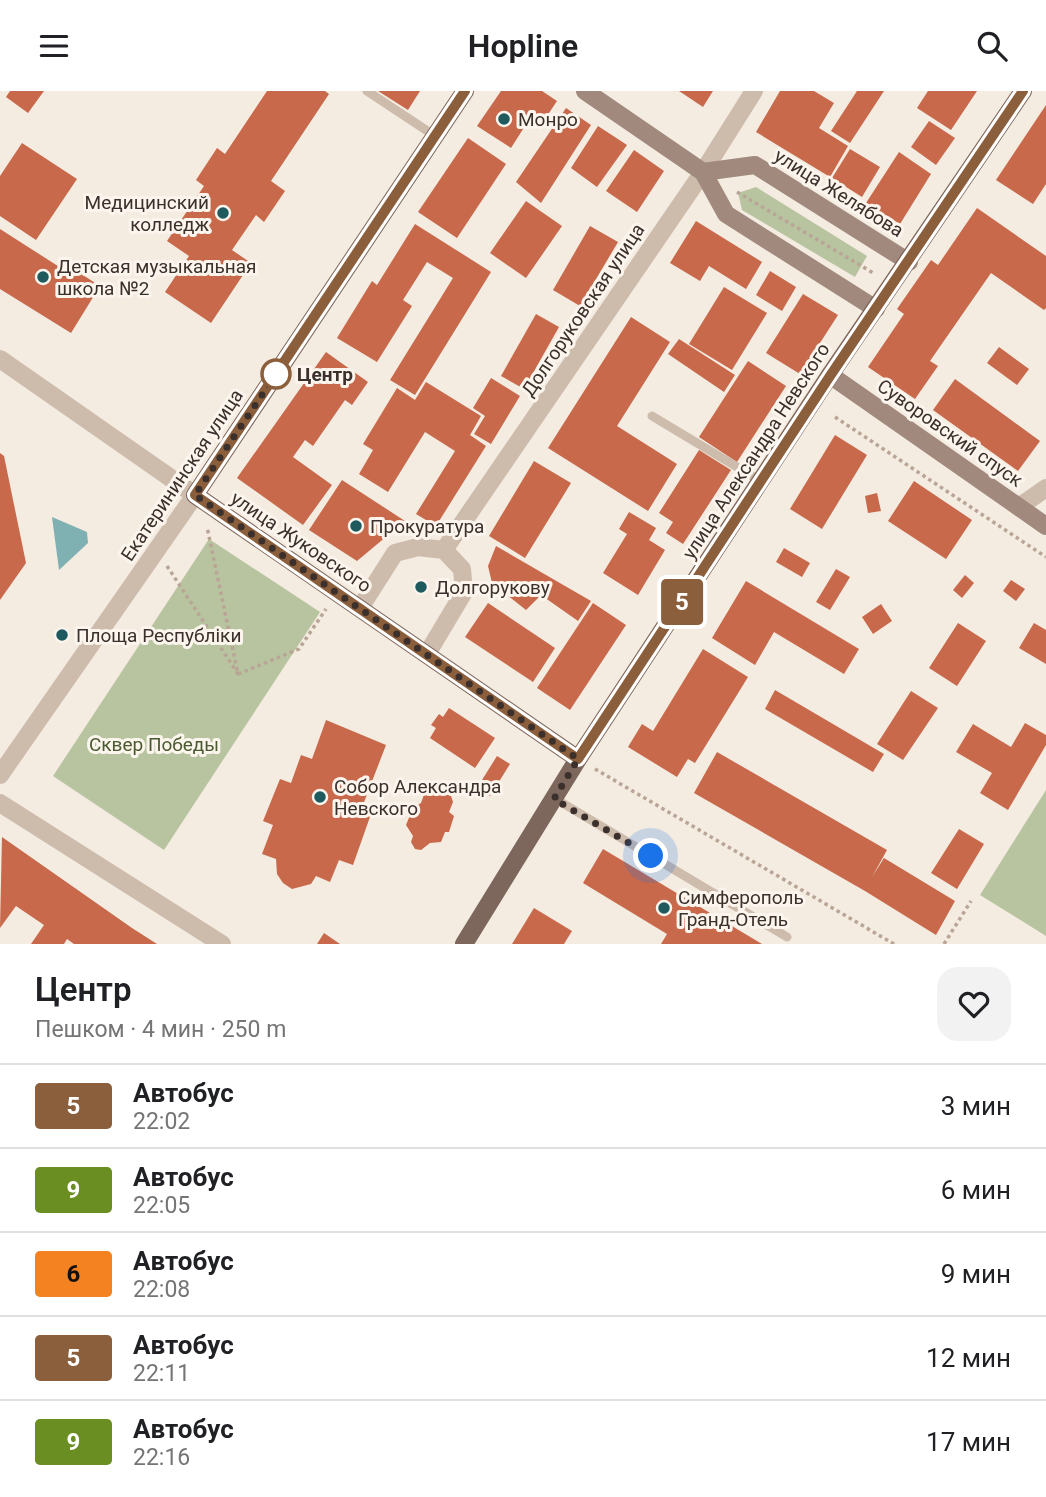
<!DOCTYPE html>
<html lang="ru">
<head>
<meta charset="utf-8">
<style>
  :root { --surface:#fff; --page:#f2f2f2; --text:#202124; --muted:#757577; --line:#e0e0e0 }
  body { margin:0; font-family:Roboto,sans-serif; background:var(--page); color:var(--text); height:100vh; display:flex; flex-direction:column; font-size:26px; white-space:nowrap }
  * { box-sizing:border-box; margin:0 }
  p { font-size:23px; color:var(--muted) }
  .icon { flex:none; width:38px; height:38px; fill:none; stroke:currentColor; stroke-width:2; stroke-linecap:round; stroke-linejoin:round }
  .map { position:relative; height:853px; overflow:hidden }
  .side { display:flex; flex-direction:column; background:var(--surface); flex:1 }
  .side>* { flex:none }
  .badge { padding:0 14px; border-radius:5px; font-size:24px; line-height:46px }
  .you { position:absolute; width:35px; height:35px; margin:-18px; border:5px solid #fff; border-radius:50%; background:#1a73e8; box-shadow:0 0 0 10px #1a73e833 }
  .map>.badge { position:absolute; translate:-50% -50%; box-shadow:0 0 0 4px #fff }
  .round { display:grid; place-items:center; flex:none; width:74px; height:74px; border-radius:21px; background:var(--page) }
  .headline { display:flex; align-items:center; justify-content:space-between; height:119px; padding:0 35px }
  h1 { font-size:33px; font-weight:600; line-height:52px }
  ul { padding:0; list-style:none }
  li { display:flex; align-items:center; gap:21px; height:84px; padding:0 35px; border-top:2px solid var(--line) }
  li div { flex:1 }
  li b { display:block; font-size:26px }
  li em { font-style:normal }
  li .badge { min-width:77px; font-weight:700; text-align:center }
  header { display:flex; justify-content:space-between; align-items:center; height:91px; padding:0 35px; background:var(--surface); font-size:32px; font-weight:600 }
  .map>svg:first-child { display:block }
</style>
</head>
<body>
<header><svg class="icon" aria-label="menu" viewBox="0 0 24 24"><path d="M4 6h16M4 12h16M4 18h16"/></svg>Hopline<svg class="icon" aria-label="search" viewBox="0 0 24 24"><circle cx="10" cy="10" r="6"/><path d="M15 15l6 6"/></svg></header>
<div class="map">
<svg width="1046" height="853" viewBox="0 0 1046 853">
  <rect width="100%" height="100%" fill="#f4ebe1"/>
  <g fill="#b8c4a0">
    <polygon points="756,96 867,165 855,186 742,119 738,102"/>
    <polygon points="209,448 320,521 164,759 53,685"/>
    <polygon points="1046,699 1046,845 980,804"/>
  </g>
  <polygon fill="#7fb0b2" points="52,426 87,441 88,452 59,479"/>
  <g fill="#c8694b">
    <polygon points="10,0 44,0 28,22 6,6"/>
    <polygon points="267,0 325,0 329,3 271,90 285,100 264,131 256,124 232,159 251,172 211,232 165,201 189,165 167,150 204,95 196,89 217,57 225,63"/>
    <polygon points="378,0 420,0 408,19"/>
    <polygon points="501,0 542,0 557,10 543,31 532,24 511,57 477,35"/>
    <polygon points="679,0 713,0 703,16"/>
    <polygon points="780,0 814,0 834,12 819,37 848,55 830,86 756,41"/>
    <polygon points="857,0 884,0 850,52 831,40"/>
    <polygon points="928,0 977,0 951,39 917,17"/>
    <polygon points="1046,14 1046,93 1033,113 996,89"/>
    <polygon points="566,17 591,34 541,112 516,91"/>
    <polygon points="929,30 955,47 936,74 911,56"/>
    <polygon points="598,35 627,54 597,96 571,77"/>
    <polygon points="468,47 506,73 457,147 418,121"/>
    <polygon points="22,52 77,88 36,149 0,125 0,85"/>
    <polygon points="850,58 880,76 862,106 832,87"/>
    <polygon points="634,59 664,80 637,121 606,100"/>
    <polygon points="899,61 931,83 900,133 866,112"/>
    <polygon points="526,110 562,135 526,187 490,162"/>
    <polygon points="977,117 1046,165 1046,217 1044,219 991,182 930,270 938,275 915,308 868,276 904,223 897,218 931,169 938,174"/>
    <polygon points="696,130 762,171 746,198 709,175 700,190 670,172"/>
    <polygon points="415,133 491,181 415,304 390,289 453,187 427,171 403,209 412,215 377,271 337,247 372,190 377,194"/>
    <polygon points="590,135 618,151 580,215 553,199"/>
    <polygon points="0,138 61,177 64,172 100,195 71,242 0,198"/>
    <polygon points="770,180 796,196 782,220 756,204"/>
    <polygon points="724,196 767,222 732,279 689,253"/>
    <polygon points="803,203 838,224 800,283 766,262"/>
    <polygon points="536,223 559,236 524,298 501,285"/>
    <polygon points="631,226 670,251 617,335 677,373 648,420 548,357"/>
    <polygon points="679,248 735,284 724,301 668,263"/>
    <polygon points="999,256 1029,278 1017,294 987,272"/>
    <polygon points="326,261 368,291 352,314 345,309 313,355 305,349 293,366 332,394 303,434 237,387"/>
    <polygon points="748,270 786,295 737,371 699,346"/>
    <polygon points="491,287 520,305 491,353 474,343 485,325 473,317"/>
    <polygon points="955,288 1040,350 1018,380 933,319"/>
    <polygon points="426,291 481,325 470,344 486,355 436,435 416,423 455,360 425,341 388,401 359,383 373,359 363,353 397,297 415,309"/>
    <polygon points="835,344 867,364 822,438 790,418"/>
    <polygon points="699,359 731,379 683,453 666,442 673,431 659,422"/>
    <polygon points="0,362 4,365 26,472 0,509"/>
    <polygon points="534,370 571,392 525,467 489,445"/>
    <polygon points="342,389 405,430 357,470 309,439"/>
    <polygon points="914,390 972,429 946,468 888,430"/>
    <polygon points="877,402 881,420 868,422 865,405"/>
    <polygon points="629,421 656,437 649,449 665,459 638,504 603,482 627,443 619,438"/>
    <polygon points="496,455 591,510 578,530 541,504 526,519 492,492 488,475"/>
    <polygon points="784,457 810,472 802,486 776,471"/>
    <polygon points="836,478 850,486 830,519 816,511"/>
    <polygon points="965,484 974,492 962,507 953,499"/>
    <polygon points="1011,489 1025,498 1016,510 1003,500"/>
    <polygon points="746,490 859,558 844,583 774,541 755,574 712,547"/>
    <polygon points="488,512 555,557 533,591 465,546"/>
    <polygon points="593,512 626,534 570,619 537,597"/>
    <polygon points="881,513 892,530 873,543 862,526"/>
    <polygon points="958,532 986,550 957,595 929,577"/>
    <polygon points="1034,532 1046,539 1046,573 1019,557"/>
    <polygon points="703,558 748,586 695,672 688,668 677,686 628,656 642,633 653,640"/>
    <polygon points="775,599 884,663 873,681 765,618"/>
    <polygon points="911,600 938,617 903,669 877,653"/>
    <polygon points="449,617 495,647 475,677 430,647 436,637 431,634 439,623 443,626"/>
    <polygon points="326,629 386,654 361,719 371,723 353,774 339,769 330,791 316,785 311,793 292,798 283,792 277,783 276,768 262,763 273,734 263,730 280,688 291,692 301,664 312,668"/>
    <polygon points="1025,632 1046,644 1046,654 1008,719 980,702 992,682 956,661 973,633 1011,656"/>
    <polygon points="717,661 887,759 872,786 884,767 955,810 936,844 865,800 694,702"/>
    <polygon points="497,665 510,673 490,705 477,697"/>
    <polygon points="430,695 451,705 453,711 449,721 454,725 449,741 445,741 441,751 430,752 421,759 415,758 411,751 413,745 406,734 413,717 421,712 426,698"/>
    <polygon points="959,738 984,753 957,798 931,782"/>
    <polygon points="2,746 132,837 157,853 74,853 67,848 64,853 31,853 44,834 16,815 0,837"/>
    <polygon points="603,758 762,853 661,853 667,843 583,792"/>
    <polygon points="534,817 572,840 564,853 512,853"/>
    <polygon points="324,842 340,853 317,853"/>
  </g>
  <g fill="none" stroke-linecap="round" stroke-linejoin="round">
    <g stroke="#b9a596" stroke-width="3.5" stroke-dasharray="3.5 3.5" stroke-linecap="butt">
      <polyline points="737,101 875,183"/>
      <polyline points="835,326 1046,466"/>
      <polyline points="167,475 238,583 207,436"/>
      <polyline points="238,583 299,558 326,518"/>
      <polyline points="595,678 894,853"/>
      <polyline points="944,853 971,810"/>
    </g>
    <g stroke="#cdbbac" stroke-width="9">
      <polyline points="367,0 435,45"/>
      <polyline points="652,325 762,391"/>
      <polyline points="554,707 787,846"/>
    </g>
    <g stroke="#cdbbac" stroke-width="18">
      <polyline points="0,268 195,404 0,684"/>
      <polyline points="1019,416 1046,397"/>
      <polyline points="444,459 703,81 754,0"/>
      <polyline points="360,517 395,462 418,456 444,459 462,478 464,501 427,563"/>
      <polyline points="0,712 222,853"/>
    </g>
    <g stroke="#a18a7d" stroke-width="18">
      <polyline points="585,0 703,81 726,123 876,218"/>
      <polyline points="703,81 755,74 909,171"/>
      <polyline points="830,284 1046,435"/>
    </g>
    <g stroke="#7d675c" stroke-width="18">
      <polyline points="465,0 195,404 578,668"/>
      <polyline points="464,853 578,668 830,284 1023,0"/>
    </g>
  </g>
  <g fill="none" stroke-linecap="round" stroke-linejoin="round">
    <defs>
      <polyline id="line" points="465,0 195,404 578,668 830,285 1023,0"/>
    </defs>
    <use href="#line" stroke="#fff" stroke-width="16"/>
    <use href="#line" stroke="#8b5e3c" stroke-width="10"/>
    <polyline stroke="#3b302b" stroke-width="7" stroke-dasharray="0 12.6" points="276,283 195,404 578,668 554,708 651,765"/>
  </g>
  <g fill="#1f5a5e" stroke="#fbf5ee" stroke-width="2.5">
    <circle cx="504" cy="28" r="7"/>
    <circle cx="223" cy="122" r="7"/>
    <circle cx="43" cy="186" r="7"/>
    <circle cx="356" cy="435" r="7"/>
    <circle cx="421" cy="496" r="7"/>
    <circle cx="62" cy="544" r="7"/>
    <circle cx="320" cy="706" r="7"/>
    <circle cx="664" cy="817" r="7"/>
  </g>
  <circle fill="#fff" stroke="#8b5e3c" stroke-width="3.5" cx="276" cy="283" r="14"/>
  <g text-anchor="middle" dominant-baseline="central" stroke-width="6" stroke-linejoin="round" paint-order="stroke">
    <g font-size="19" fill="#3b302b" stroke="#fbf5ee" text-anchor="start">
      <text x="518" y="28">Монро</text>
      <text x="209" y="111" text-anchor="end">Медицинский<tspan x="209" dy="22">колледж</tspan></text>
      <text x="57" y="175">Детская музыкальная<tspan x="57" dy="22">школа №2</tspan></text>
      <text x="370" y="435">Прокуратура</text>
      <text x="435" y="496">Долгорукову</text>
      <text x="76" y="544">Площа Республіки</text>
      <text x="334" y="695">Собор Александра<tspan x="334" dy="22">Невского</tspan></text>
      <text x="678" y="806">Симферополь<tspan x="678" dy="22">Гранд-Отель</tspan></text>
    </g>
    <g font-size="19" fill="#3b302b" stroke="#fbf5ee">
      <text transform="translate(839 102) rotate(32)">улица Желябова</text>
      <text transform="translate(583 219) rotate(-56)">Долгоруковская улица</text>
      <text transform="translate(950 342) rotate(35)">Суворовский спуск</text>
      <text transform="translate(756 360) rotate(-57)">улица Александра Невского</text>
      <text transform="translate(182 384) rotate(-56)">Екатерининская улица</text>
      <text transform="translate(301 451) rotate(34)">улица Жуковского</text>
    </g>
    <g font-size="19" font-weight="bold" fill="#3b302b" stroke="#fbf5ee" text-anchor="start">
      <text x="297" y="283">Центр</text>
    </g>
    <g font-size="19" fill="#4a5a2e" stroke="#fbf5ee">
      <text x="154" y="653">Сквер Победы</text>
    </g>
  </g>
</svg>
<div class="you" style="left:651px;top:765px"></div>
<b class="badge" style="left:682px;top:511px;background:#8b5e3c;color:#fff">5</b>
</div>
<section class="side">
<div class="headline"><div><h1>Центр</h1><p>Пешком · 4 мин · 250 m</p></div><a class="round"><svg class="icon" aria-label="heart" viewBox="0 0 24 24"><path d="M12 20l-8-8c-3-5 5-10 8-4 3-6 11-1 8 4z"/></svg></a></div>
<ul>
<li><span class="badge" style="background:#8b5e3c;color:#fff">5</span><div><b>Автобус</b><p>22:02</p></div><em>3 мин</em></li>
<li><span class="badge" style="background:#6b8e23;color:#fff">9</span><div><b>Автобус</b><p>22:05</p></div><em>6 мин</em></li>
<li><span class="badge" style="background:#f58220;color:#111">6</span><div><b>Автобус</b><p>22:08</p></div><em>9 мин</em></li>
<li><span class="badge" style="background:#8b5e3c;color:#fff">5</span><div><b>Автобус</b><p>22:11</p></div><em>12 мин</em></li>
<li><span class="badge" style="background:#6b8e23;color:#fff">9</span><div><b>Автобус</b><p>22:16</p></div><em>17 мин</em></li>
</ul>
</section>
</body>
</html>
